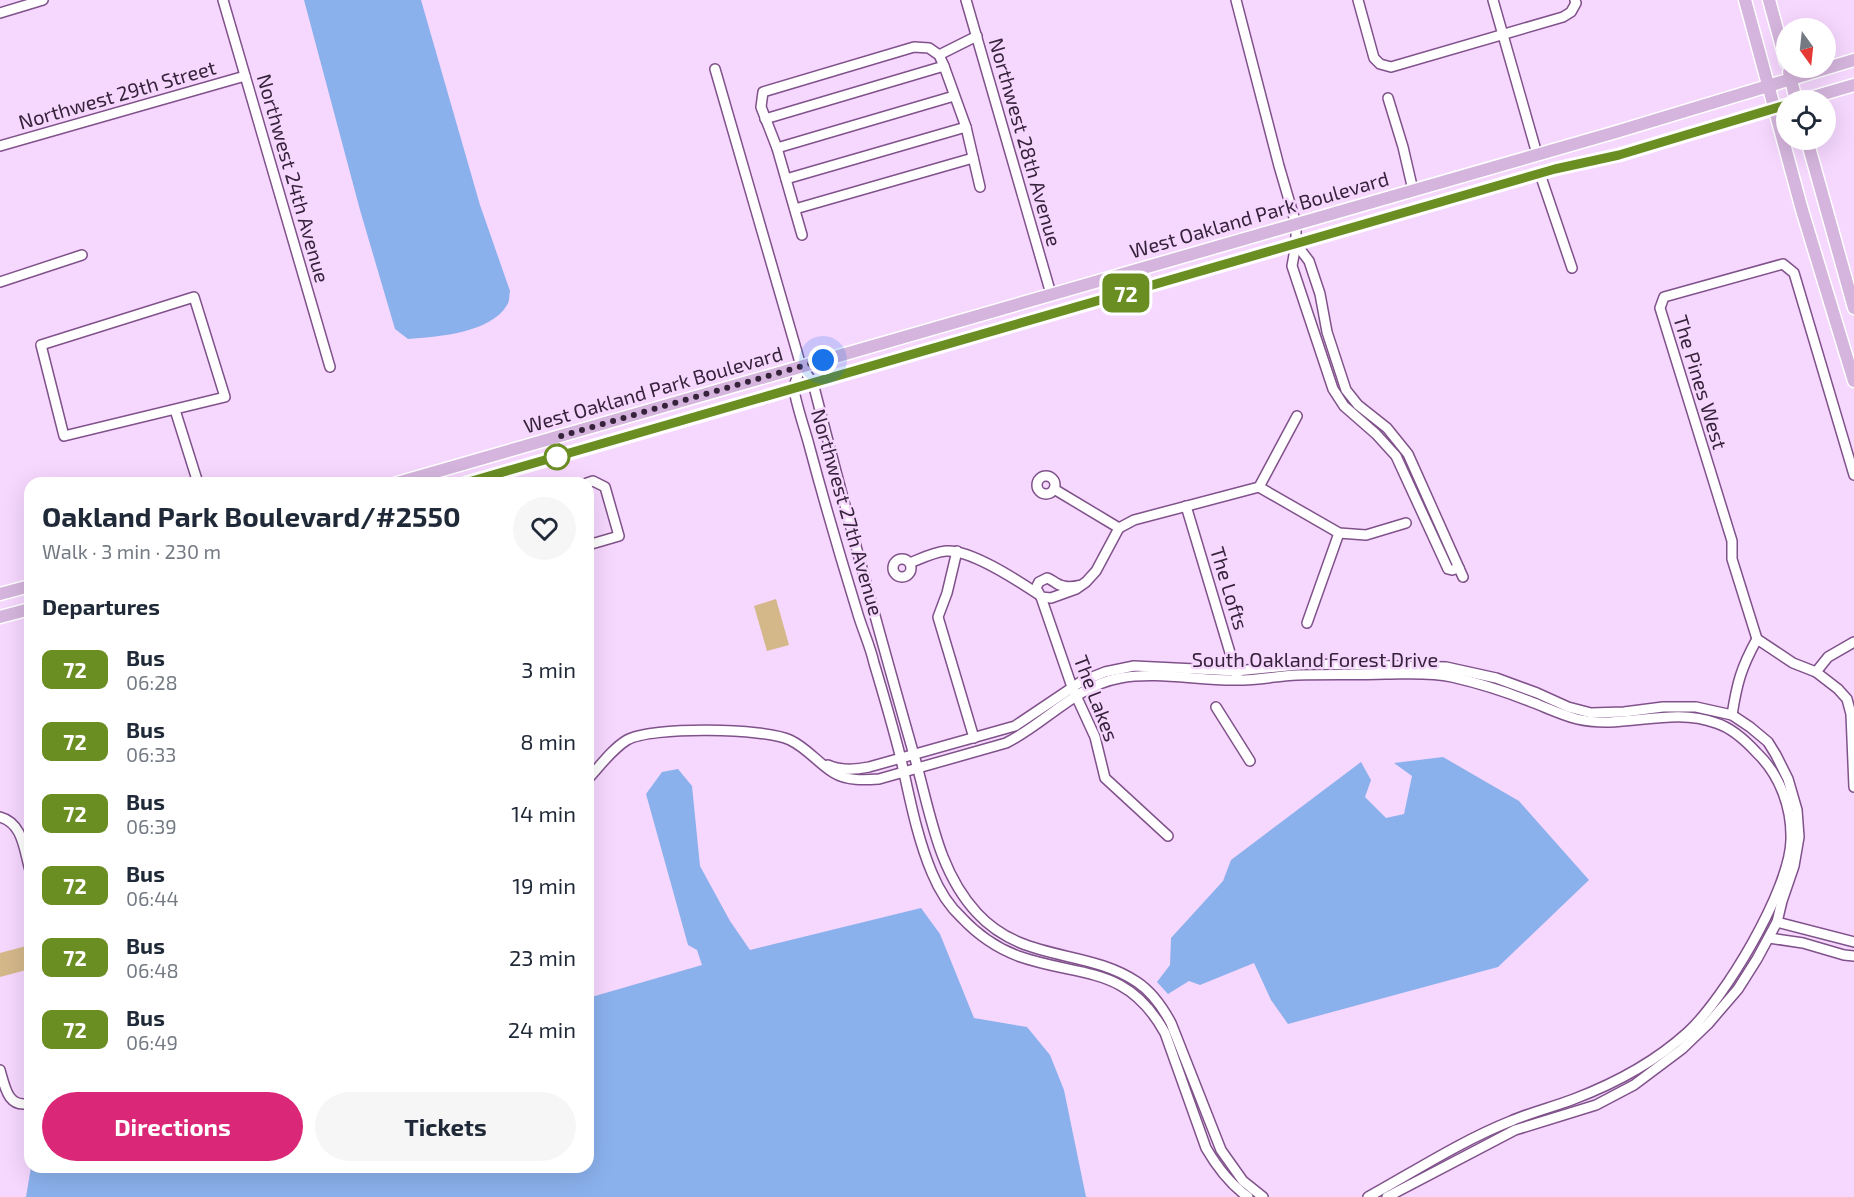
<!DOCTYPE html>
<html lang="en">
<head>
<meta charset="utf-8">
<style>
  :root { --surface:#fff; --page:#f6f6f7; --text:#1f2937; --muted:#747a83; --accent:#db2777 }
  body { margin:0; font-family:"Exo 2",sans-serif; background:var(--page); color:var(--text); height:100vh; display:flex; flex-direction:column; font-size:22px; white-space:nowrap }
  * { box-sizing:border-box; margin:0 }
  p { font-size:20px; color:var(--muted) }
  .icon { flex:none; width:33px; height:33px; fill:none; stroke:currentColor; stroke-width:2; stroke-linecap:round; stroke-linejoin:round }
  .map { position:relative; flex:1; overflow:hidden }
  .panel { position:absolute; left:24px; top:477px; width:570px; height:696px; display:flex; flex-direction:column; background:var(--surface); border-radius:18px; box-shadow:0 6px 24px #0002 }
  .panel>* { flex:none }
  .badge { padding:0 12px; border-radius:9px; font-size:21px; line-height:39px }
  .needle { width:39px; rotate:165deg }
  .tools { position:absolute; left:1776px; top:18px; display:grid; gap:12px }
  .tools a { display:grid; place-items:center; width:60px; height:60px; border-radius:50%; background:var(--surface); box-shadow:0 6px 24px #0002; font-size:30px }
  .you { position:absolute; width:30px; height:30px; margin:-15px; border:4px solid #fff; border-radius:50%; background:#1a73e8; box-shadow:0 0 0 9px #1a73e833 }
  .map>.badge { position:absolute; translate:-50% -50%; box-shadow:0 0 0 3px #fff }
  h2 { padding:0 18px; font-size:22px; line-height:54px }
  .round { display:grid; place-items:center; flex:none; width:63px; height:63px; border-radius:32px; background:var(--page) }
  .overview { display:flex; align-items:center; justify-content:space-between; height:102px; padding:0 18px }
  h1 { font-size:28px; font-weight:700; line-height:45px }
  .button { display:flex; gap:12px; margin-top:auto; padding:12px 18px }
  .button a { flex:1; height:69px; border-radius:36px; background:var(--accent); color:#fff; font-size:24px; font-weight:700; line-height:69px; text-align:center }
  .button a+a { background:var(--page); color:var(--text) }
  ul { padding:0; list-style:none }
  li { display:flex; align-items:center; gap:18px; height:72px; padding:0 18px }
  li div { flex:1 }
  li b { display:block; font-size:22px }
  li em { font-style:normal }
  li .badge { min-width:66px; font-weight:700; text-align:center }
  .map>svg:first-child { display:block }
</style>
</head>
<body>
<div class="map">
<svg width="1854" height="1197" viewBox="0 0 1854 1197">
  <rect width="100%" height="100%" fill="#f6d7fe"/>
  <g fill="#d4b88a">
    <polygon points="776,599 789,645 767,651 754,606"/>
    <polygon points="30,945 30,969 0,977 0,953"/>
  </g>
  <g fill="#8bb1ed">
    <path d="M304 0H421L480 205 510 291C509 295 510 301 507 305 491 333 437 337 408 339L395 329 360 210Z"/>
    <polygon points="1443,757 1519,801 1589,880 1498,967 1288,1024 1271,1000 1254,963 1200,985 1189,981 1168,994 1157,982 1170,965 1171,938 1223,881 1231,860 1361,762 1371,780 1365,797 1386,818 1404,814 1412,776 1394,763"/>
    <polygon points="678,769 692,786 700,866 730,921 750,950 921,908 940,934 974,1018 1027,1027 1050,1055 1064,1090 1086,1197 26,1197 31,1167 588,1167 588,998 702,965 697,950 688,945 646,794 662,772"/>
  </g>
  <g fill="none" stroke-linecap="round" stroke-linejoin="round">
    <defs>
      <g id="minor">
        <polyline points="223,0 330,367"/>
        <polyline points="966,0 1051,294"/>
        <polyline points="1236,0 1279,166 1296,224 1296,244 1292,266 1333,389 1344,406 1376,434 1396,456 1448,569 1452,570 1459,568"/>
        <polyline points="1358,0 1374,58 1380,64 1391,67 1563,17 1571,12 1576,3 1575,0"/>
        <polyline points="1493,0 1537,154"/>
        <polyline points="0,13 43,0"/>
        <polyline points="939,55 977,36"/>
        <path d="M715 69 801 366C799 373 795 381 794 388 794 398 806 433 809 445 824 501 840 556 857 611 862 629 870 645 874 663 883 693 892 724 900 755 909 794 916 835 932 873 939 890 949 906 962 918 977 934 997 948 1018 956 1080 978 1127 964 1165 1033L1206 1148C1217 1167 1230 1184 1248 1197"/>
        <polyline points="1388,98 1403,147 1413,190"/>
        <polyline points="765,119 944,66"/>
        <polyline points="0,146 245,76"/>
        <polyline points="777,148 954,96"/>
        <polyline points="1540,174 1572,268"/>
        <polyline points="786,179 966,127"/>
        <polyline points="795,209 973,158"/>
        <polyline points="802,235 777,148 761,107 763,92 914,47 929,48 939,55 944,66 966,127 980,187"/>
        <polyline points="1296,244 1309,261 1320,294 1327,332 1346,390 1358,405 1387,428 1408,454 1463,577"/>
        <polyline points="0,282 82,255"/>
        <polygon points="194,297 225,397 64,436 41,345"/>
        <path d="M801 366 813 383C845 508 879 632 914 755 930 810 937 870 977 913 1023 963 1086 948 1137 982 1152 992 1163 1008 1171 1023L1221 1150 1243 1181 1263 1197"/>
        <polyline points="175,410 198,483"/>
        <circle cx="1046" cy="485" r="9"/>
        <polyline points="587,483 593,481 605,487 619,536 588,545"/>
        <polyline points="1259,487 1339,533 1366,535 1406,523"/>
        <polyline points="1054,489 1119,528"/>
        <polyline points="1186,506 1237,676"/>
        <polyline points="1119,528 1134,520 1259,487 1297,416"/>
        <polyline points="957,551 947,593 938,617 974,738"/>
        <circle cx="902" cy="568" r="9"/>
        <path d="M910 563C922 558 934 552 946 551 970 549 1017 580 1038 594"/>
        <path d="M1081 585C1073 587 1063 588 1056 583 1053 581 1050 579 1047 578L1039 582 1036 588 1041 597 1051 598 1076 589 1086 582 1096 571 1119 528"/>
        <polyline points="1041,597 1072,687 1095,737 1105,778 1168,836"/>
        <polyline points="1307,623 1339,533"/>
        <polyline points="1757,639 1732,559 1732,541 1660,308 1664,297 1783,264 1794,273 1854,475"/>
        <polyline points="1816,672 1828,657 1854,642"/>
        <polyline points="1216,707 1250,761"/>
        <path d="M1732 715C1737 683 1741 668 1757 639L1793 663 1816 672 1838 689 1847 699 1851 714 1854 787"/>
        <path d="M828 765C841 771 855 770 869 767L1015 726 1082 681 1105 672 1134 666 1236 671 1307 664 1446 667 1496 678 1537 693 1568 707 1591 713 1624 712 1663 707H1696L1732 715 1750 727 1768 742 1776 755 1788 779 1797 810 1799 837 1794 866 1782 901 1777 922 1757 959 1738 989 1708 1024 1682 1049 1634 1085 1596 1105 1515 1130 1387 1197"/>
        <path d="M588 779C600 766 612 749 627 740 651 726 765 728 790 740 807 748 818 763 834 773 847 781 864 780 879 779L1006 743C1045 724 1075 686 1120 678 1158 671 1199 681 1238 680 1258 680 1277 676 1297 675 1326 674 1356 675 1385 674 1407 674 1430 672 1452 677 1478 683 1504 691 1529 701 1545 707 1561 715 1577 719 1624 730 1670 706 1716 723 1732 728 1746 741 1757 753 1780 775 1792 808 1791 840 1790 890 1724 999 1688 1032 1654 1063 1616 1083 1574 1099 1553 1107 1532 1112 1511 1121 1461 1141 1415 1171 1368 1197"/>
        <path d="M0 817C23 823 24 850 30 870"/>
        <polyline points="1777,922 1854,942"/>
        <polyline points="1769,938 1803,943 1844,955 1854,956"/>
        <path d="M0 1070C5 1087 8 1109 30 1103"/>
      </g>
      <g id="major">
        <polyline points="1745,0 1802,210 1854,381"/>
        <polyline points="1769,0 1786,62"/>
        <polyline points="1789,72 1796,100"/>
        <polyline points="1803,100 1854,85"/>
        <polyline points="1807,140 1854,308"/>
        <polyline points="397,483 1616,132 1854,60"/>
        <polyline points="466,483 1555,169 1619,155 1786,105"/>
        <polyline points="0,594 30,586"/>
        <polyline points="0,617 30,609"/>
      </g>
    </defs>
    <use href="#minor" stroke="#80528b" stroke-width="12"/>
    <use href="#major" stroke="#fff" stroke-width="15"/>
    <use href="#minor" stroke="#fff" stroke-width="9"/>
    <use href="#major" stroke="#d5b5dd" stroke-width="12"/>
  </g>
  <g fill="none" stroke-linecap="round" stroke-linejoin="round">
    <defs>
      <polyline id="line" points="465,483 1555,169 1619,155 1786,105"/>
    </defs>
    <use href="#line" stroke="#fff" stroke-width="14"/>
    <use href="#line" stroke="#6b8e23" stroke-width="9"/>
    <polyline stroke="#36223b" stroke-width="6" stroke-dasharray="0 10.8" points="557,457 561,436 823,360"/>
  </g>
  <circle fill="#fff" stroke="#6b8e23" stroke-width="3" cx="557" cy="457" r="12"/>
  <g text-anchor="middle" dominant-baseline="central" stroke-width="5" stroke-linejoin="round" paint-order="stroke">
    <g font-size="20" fill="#36223b" stroke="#f6d7fe">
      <text transform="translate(117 94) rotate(-16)">Northwest 29th Street</text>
      <text transform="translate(1026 142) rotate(74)">Northwest 28th Avenue</text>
      <text transform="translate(294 178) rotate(74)">Northwest 24th Avenue</text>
      <text transform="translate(1259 214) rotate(-16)">West Oakland Park Boulevard</text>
      <text transform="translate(1701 382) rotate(73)">The Pines West</text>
      <text transform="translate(653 389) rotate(-16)">West Oakland Park Boulevard</text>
      <text transform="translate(848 512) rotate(74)">Northwest 27th Avenue</text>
      <text transform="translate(1230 588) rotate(73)">The Lofts</text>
      <text x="1315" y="659">South Oakland Forest Drive</text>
      <text transform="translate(1097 698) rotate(69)">The Lakes</text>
    </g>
  </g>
</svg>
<div class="tools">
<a><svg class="needle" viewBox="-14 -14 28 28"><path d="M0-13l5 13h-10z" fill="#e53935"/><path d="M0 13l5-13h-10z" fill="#747a83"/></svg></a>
<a><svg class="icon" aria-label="locate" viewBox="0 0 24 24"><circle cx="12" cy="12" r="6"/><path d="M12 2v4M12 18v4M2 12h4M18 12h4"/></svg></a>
</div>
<div class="you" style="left:823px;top:360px"></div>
<b class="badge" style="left:1126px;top:293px;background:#6b8e23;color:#fff">72</b>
<section class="panel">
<div class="overview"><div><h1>Oakland Park Boulevard/#2550</h1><p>Walk · 3 min · 230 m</p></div><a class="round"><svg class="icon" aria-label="heart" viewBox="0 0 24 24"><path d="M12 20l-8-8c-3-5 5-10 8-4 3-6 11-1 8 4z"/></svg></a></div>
<h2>Departures</h2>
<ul>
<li><span class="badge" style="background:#6b8e23;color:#fff">72</span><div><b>Bus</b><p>06:28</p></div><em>3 min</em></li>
<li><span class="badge" style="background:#6b8e23;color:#fff">72</span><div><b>Bus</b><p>06:33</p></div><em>8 min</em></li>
<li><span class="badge" style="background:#6b8e23;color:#fff">72</span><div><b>Bus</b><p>06:39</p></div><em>14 min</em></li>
<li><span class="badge" style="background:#6b8e23;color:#fff">72</span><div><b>Bus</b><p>06:44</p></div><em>19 min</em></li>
<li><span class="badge" style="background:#6b8e23;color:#fff">72</span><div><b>Bus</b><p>06:48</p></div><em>23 min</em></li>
<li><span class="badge" style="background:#6b8e23;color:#fff">72</span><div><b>Bus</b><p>06:49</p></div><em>24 min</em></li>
</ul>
<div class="button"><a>Directions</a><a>Tickets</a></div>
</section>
</div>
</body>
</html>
